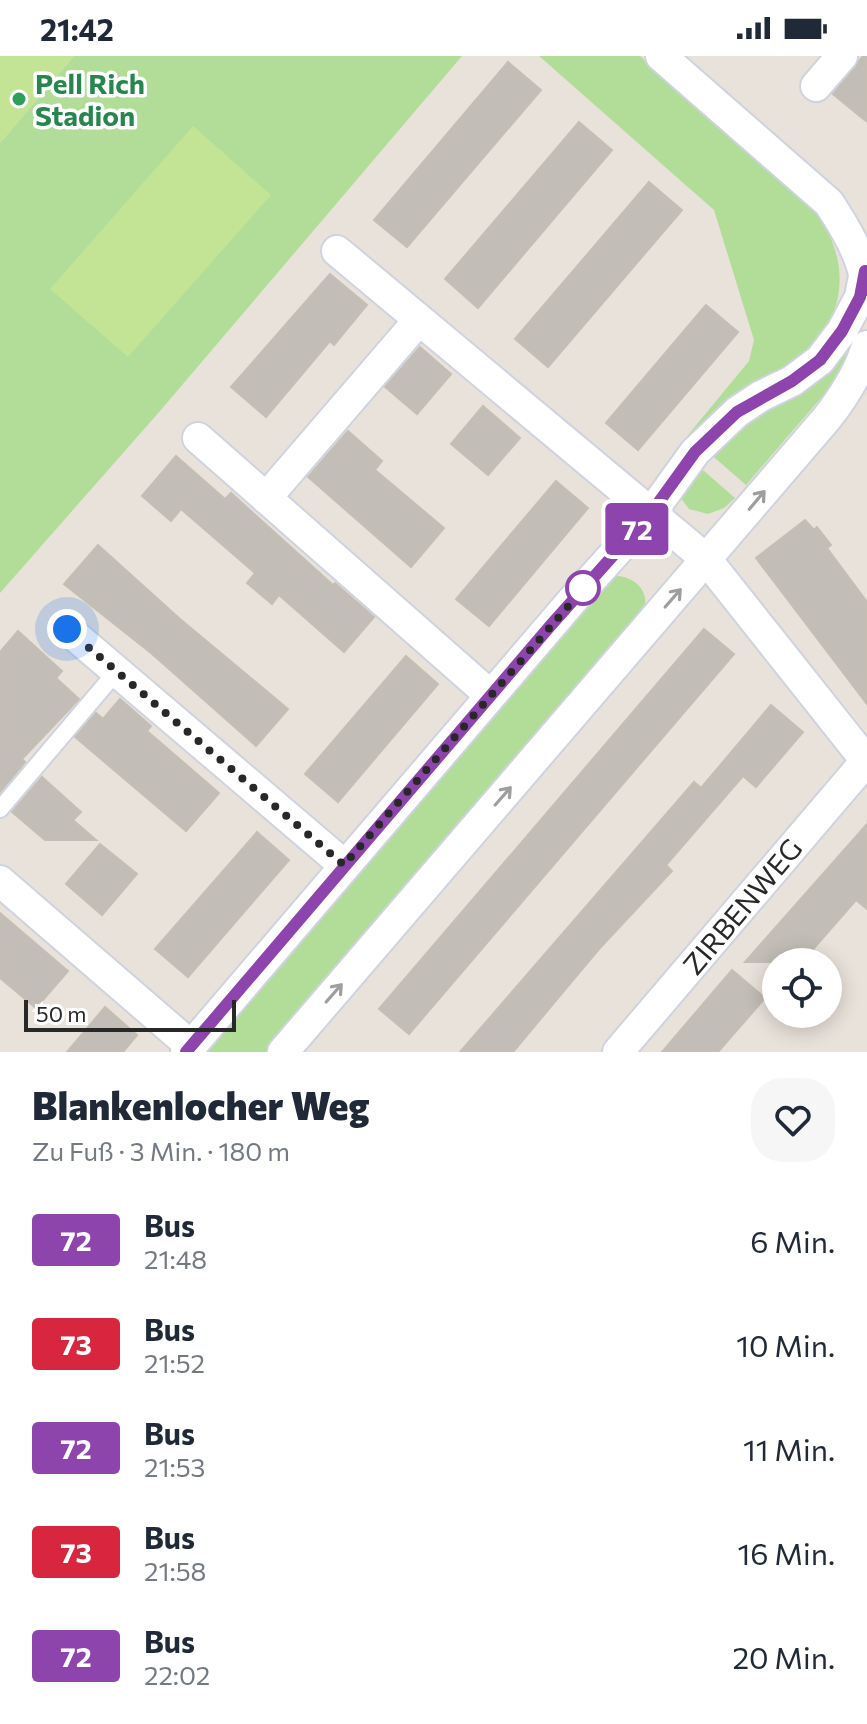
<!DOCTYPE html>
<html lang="de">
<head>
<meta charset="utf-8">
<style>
  :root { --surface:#fff; --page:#f6f6f7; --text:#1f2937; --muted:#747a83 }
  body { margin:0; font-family:Commissioner,sans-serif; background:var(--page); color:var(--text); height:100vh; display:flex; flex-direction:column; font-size:30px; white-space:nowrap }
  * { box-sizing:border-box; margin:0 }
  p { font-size:26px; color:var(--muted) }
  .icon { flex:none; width:44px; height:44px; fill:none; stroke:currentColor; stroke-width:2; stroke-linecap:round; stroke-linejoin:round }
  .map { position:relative; height:996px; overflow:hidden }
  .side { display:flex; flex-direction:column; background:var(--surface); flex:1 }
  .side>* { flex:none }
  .badge { padding:0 16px; border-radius:6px; font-size:28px; line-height:52px }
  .tools { position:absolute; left:762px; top:892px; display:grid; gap:16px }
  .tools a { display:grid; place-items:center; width:80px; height:80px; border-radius:50%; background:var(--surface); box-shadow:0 4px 20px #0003; font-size:40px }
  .scale { position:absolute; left:24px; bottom:20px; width:212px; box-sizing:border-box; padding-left:8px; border:4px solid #282828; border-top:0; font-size:22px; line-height:28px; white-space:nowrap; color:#282828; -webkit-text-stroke:6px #fff; paint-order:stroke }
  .you { position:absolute; width:40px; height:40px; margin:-20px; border:6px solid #fff; border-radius:50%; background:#1a73e8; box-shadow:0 0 0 12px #1a73e833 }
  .map>.badge { position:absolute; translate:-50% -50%; box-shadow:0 0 0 4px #fff }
  .round { display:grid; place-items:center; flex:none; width:84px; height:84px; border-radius:32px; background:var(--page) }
  .summary { display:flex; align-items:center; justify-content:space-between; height:136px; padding:0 32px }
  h1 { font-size:38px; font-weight:800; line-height:60px }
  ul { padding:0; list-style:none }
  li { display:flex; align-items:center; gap:24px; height:104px; padding:0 32px }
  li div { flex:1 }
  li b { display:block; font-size:30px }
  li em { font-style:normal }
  li .badge { min-width:88px; font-weight:700; text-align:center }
  .status { display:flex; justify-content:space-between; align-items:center; height:56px; padding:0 40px; background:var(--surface); direction:ltr }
  .status svg { height:22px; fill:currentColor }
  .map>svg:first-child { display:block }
</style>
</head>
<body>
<div class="status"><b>21:42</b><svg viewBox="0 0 49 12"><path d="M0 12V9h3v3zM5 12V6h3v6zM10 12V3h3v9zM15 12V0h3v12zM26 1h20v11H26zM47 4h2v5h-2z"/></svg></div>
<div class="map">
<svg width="867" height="996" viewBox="0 0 867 996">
  <rect width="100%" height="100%" fill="#e9e2da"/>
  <g fill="#b1dd99">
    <polygon points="74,0 462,0 160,355 0,537 0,87"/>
    <path d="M539 0H640L800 136C847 187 856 246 806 300 797 310 783 317 772 326 746 345 720 365 694 384L688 379 749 305 754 284 714 154Z"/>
    <polygon points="846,291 849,297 838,320 826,336 746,429 708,396"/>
    <polygon points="696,408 735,442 724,452 708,458 689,453 680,441"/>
    <path d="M610 520C632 518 651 533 644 557L267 996H201Z"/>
  </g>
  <g fill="#c3e495">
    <polygon points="0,0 74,0 0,87"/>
    <polygon points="193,70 271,139 128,301 50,233"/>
  </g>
  <g fill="#c2bdb6" stroke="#c4beb4" stroke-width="2">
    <polygon points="863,0 867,0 867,66 833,38"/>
    <polygon points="508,6 541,34 407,191 374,164"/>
    <polygon points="579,66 612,94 478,252 445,223"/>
    <polygon points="649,126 682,154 548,311 515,283"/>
    <polygon points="330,218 367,249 334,289 330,285 266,361 231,331"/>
    <polygon points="706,249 738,276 638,394 606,367"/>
    <polygon points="420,291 451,318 417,358 385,331"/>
    <polygon points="483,350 520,382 488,419 451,388"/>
    <polygon points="348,375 382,405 375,414 444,472 411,511 308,421"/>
    <polygon points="176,400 225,443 231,437 333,529 335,527 374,561 344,596 279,539 272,548 247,527 255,517 181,453 171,465 142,440"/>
    <polygon points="556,425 588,452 489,570 456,543"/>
    <polygon points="805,464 814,474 817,471 831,489 827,492 867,546 867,648 756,502"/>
    <polygon points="98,489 180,563 288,653 256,690 151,597 64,528"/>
    <polygon points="704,573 734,598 409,978 379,953"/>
    <polygon points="18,575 62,615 56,622 79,643 22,703 25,706 0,736 0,596"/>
    <polygon points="406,600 438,628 338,746 305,718"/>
    <polygon points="120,643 151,670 147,675 219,737 186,775 75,681 96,657 103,663"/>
    <polygon points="771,649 803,676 756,731 743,720 666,809 672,815 599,893 513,996 460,996 694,726 701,732"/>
    <polygon points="42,721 81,756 73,764 96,784 45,784 12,756"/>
    <polygon points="867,768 867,853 856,844 802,906 745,906"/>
    <polygon points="257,776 289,804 188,921 155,893"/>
    <polygon points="100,788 137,818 102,859 66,828"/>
    <polygon points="0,857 68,915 36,952 0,922"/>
    <polygon points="732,914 765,942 718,996 662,996"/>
    <polygon points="105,951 137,979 123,996 67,996"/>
  </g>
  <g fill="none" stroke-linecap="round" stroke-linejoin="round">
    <defs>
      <polyline id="lane" points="0,753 117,615"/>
      <g id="street">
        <path d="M661 0 829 147C846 173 863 201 867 233"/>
        <polyline points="816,30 842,0"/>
        <polyline points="337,195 706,503 867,706"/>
        <polyline points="198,382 490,639"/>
        <polyline points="266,442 419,264"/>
        <polyline points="67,573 344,809"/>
        <polyline points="0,825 191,990"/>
        <polyline points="186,996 571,546 651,457 695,396 737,356 761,340 792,325 820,304 842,275 860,241 865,215"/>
        <path d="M283 996 827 362C845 339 859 317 867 290"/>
        <polyline points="618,996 866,705"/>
      </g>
    </defs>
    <use href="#lane" stroke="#cfd3e0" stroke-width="20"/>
    <use href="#street" stroke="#cfd3e0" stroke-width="34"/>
    <use href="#lane" stroke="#fff" stroke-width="16"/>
    <use href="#street" stroke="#fff" stroke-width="30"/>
  </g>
  <defs><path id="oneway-shaft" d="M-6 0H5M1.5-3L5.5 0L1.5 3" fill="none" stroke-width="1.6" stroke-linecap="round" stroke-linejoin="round" transform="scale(2)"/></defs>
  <g stroke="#9e9e9e">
    <use href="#oneway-shaft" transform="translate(757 444) rotate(-50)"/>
    <use href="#oneway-shaft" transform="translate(673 542) rotate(-49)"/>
    <use href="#oneway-shaft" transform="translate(503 740) rotate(-49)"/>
    <use href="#oneway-shaft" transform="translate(334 937) rotate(-49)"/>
  </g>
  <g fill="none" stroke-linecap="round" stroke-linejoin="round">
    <defs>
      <polyline id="line" points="186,996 551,569 651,457 695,396 737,356 792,325 820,304 842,275 860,241 865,215 867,234"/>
    </defs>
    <use href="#line" stroke="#fff" stroke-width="18"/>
    <use href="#line" stroke="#8e44ad" stroke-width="12"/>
    <polyline stroke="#282828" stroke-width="8" stroke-dasharray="0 14.4" points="67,573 344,809 591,524 583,532"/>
  </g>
  <circle fill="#2e9e5b" stroke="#fff" stroke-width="3" cx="19" cy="43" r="8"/>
  <circle fill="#fff" stroke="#8e44ad" stroke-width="4" cx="583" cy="532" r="16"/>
  <g text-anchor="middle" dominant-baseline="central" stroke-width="7" stroke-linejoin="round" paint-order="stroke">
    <g font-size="28" font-weight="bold" fill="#27864d" stroke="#fff" text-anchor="start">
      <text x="35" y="27">Pell Rich<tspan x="35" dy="32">Stadion</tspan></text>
    </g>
    <g font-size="28" fill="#282828" stroke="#fff">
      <text transform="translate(742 850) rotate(-50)">ZIRBENWEG</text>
    </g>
  </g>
</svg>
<div class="tools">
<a><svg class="icon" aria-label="locate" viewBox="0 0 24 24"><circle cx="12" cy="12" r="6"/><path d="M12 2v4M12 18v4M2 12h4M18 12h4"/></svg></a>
</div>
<div class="scale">50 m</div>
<div class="you" style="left:67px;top:573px"></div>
<b class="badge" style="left:637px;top:473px;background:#8e44ad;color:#fff">72</b>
</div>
<section class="side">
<div class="summary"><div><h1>Blankenlocher Weg</h1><p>Zu Fuß · 3 Min. · 180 m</p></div><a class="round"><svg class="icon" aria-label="heart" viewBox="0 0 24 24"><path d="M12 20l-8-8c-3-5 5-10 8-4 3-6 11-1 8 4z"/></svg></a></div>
<ul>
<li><span class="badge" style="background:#8e44ad;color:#fff">72</span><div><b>Bus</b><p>21:48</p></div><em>6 Min.</em></li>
<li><span class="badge" style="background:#d7263d;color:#fff">73</span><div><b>Bus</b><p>21:52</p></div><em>10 Min.</em></li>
<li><span class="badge" style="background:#8e44ad;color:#fff">72</span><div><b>Bus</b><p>21:53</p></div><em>11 Min.</em></li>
<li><span class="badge" style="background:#d7263d;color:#fff">73</span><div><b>Bus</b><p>21:58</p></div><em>16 Min.</em></li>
<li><span class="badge" style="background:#8e44ad;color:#fff">72</span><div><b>Bus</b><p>22:02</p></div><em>20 Min.</em></li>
</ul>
</section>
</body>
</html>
